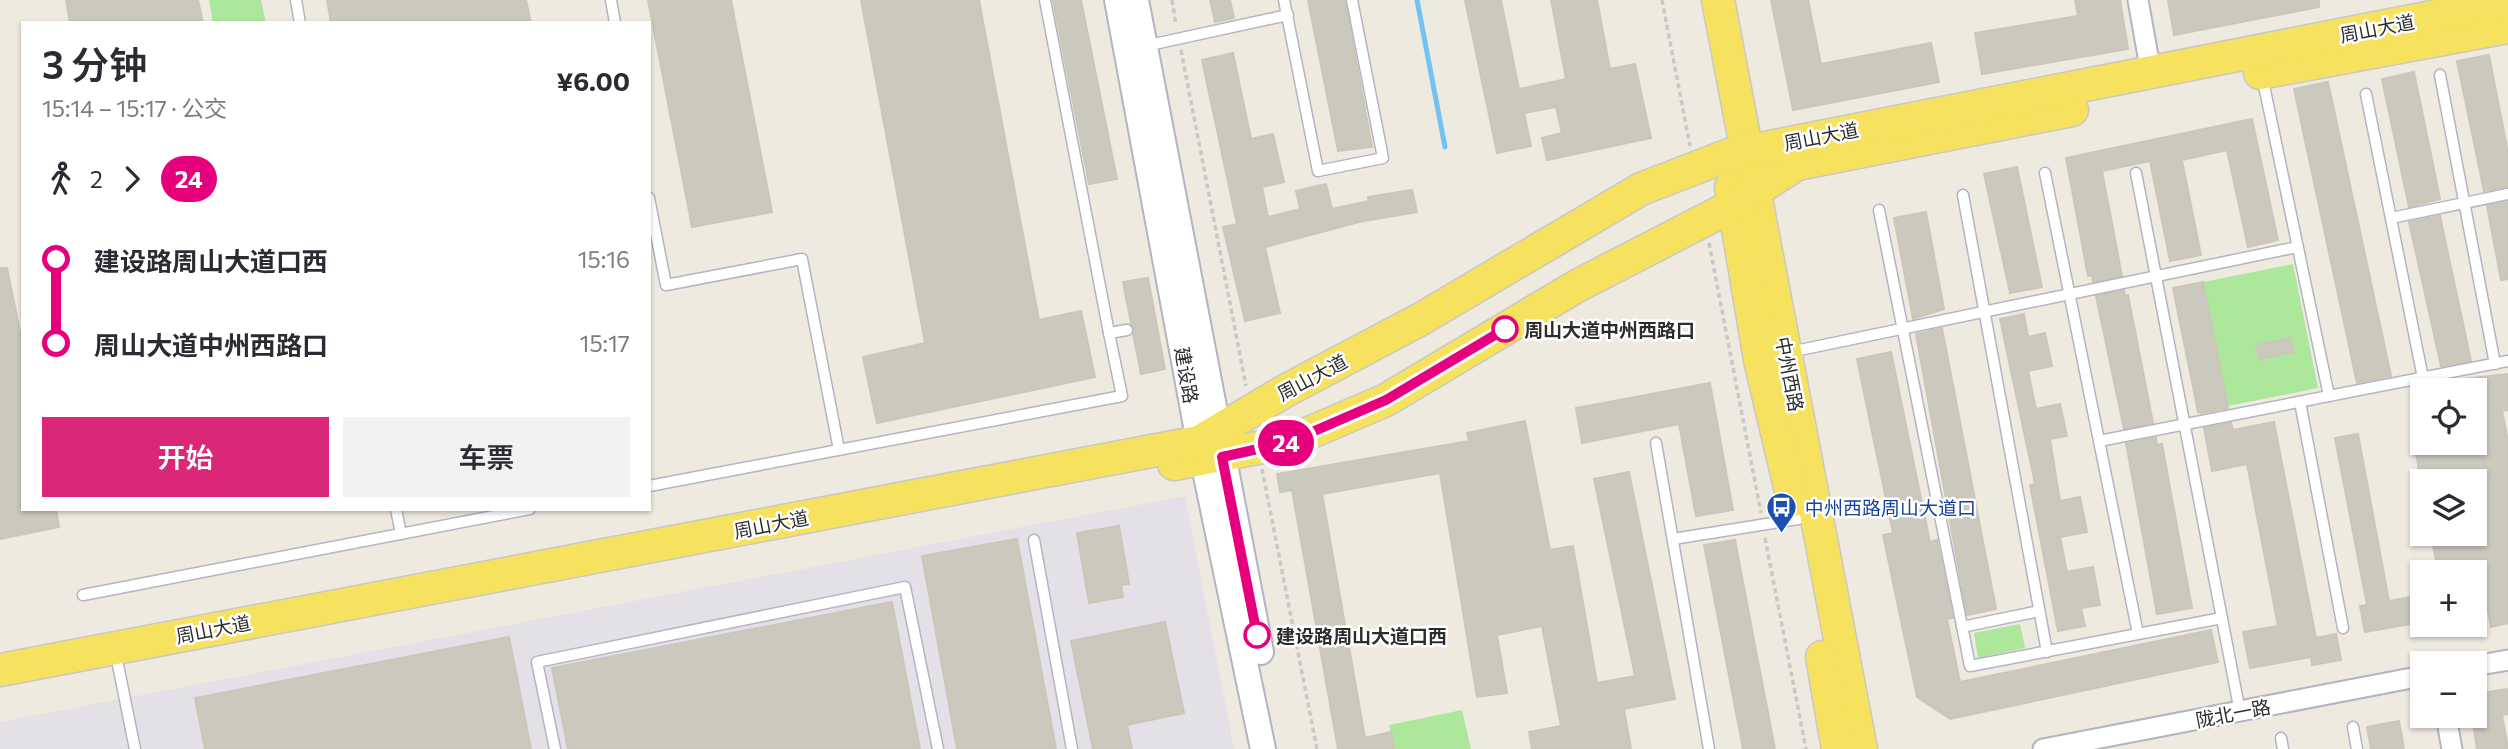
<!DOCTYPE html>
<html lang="zh">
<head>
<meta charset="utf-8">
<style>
  :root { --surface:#fff; --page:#f2f2f3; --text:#2b2b33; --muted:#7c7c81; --accent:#db2777 }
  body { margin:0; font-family:Commissioner,"Noto Sans SC",sans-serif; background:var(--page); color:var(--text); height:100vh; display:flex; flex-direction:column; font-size:26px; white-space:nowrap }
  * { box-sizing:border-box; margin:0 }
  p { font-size:23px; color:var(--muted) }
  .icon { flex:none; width:38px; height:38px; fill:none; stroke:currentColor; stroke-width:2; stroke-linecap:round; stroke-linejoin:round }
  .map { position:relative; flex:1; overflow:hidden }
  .drawer { position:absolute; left:21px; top:21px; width:630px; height:490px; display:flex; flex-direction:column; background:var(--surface); border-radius:0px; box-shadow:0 2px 5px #0004 }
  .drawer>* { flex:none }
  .badge { padding:0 14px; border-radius:23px; font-size:24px; line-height:46px }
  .tools { position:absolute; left:2410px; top:378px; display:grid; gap:14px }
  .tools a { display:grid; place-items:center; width:77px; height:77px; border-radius:0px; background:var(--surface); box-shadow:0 2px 5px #0004; font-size:35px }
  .map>.badge { position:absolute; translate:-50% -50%; box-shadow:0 0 0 4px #fff }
  .legs { display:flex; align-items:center; gap:10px; height:77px; padding:0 21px; font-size:23px }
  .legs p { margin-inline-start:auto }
  .headline { display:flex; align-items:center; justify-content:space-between; height:119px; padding:0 21px }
  h1 { font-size:38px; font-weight:600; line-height:52px }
  .primary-button { display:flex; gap:14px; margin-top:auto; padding:14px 21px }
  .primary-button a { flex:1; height:80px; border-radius:0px; background:var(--accent); color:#fff; font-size:28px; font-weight:600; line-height:80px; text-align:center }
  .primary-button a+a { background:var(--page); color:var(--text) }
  ul { padding:0 21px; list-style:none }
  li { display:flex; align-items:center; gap:24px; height:84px; font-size:26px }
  li i { display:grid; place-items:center; width:10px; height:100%; margin:0 9px; background:currentColor }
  li i::after { content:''; width:18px; height:18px; margin:-9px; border:5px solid; border-radius:50%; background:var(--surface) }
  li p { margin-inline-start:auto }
  li:first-child i { background:linear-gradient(#0000 50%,currentColor 0) }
  li:last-child i { background:linear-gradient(currentColor 50%,#0000 0) }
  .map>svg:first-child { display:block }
</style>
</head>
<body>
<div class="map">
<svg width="2508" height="749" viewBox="0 0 2508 749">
  <rect width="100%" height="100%" fill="#efeae0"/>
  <polygon fill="#e3e0e8" points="1185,496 1234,749 0,749 0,722"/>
  <g fill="#ade79b">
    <polygon points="209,0 261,0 266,23 213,23"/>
    <polygon points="2293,264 2318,388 2228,406 2203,282"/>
    <polygon points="2020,624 2025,648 1978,658 1974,633"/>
    <polygon points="1462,710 1471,749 1394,749 1389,725"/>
  </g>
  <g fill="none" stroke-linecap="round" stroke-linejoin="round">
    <polyline stroke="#70c3f3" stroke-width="5" points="1417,0 1445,147"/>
  </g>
  <g fill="#cbc8be" stroke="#cbc6b9" stroke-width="2">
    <polygon points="66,0 198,0 203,23 70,23"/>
    <polygon points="327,0 526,0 531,23 331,23"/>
    <polygon points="648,0 731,0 772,212 692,227"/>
    <polygon points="861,0 979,0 1039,320 1081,311 1095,377 877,423 863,357 925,343"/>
    <polygon points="1053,0 1081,0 1117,179 1089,184"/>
    <polygon points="1210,0 1230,0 1234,18 1215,22"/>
    <polygon points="1308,0 1345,0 1372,147 1338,151"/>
    <polygon points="1465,0 1501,0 1519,89 1566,79 1551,0 1597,0 1610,69 1635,64 1651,138 1547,160 1542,138 1562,133 1556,107 1524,113 1531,146 1497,153"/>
    <polygon points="1771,0 1808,0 1821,64 1931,43 1939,82 1793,110"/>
    <polygon points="2075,0 2120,0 2128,49 1982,74 1975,33 2078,16"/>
    <polygon points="2168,0 2319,0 2319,7 2174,35"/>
    <polygon points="1233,53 1251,139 1273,134 1284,182 1262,187 1268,217 1300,209 1296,191 1326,184 1332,209 1369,201 1368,197 1412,190 1417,212 1359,222 1265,247 1280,313 1245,321 1223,227 1237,224 1202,60"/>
    <polygon points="2489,55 2508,153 2508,187 2484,191 2457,61"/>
    <polygon points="2414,72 2440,199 2409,207 2382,79"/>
    <polygon points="2328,82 2391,376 2357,383 2294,89"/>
    <polygon points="2252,119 2278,240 2248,247 2227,150 2182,160 2201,255 2170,261 2150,161 2102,171 2122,276 2093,282 2092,275 2088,276 2066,158"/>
    <polygon points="2017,167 2042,287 2010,293 1984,174"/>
    <polygon points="2508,202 2508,279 2501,280 2487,206"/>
    <polygon points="1926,212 1944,309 1913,319 1894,218"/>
    <polygon points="2440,216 2471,361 2441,366 2409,222"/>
    <polygon points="0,268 7,268 23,347 23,509 56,509 59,527 0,539"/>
    <polygon points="1148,278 1165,369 1141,374 1123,282"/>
    <polygon points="2203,282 2228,408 2201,413 2198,412 2173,288"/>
    <polygon points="2124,290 2125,296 2128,295 2153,423 2124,429 2096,296"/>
    <polygon points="2024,314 2028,337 2045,333 2052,366 2028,371 2036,409 2060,404 2067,436 2050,439 2060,501 2080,497 2087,532 2060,537 2067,572 2093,567 2100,605 2081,608 2085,626 2058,631 2030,485 2035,484 2000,319"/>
    <polygon points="1942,328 1996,609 1967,615 1916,334"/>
    <polygon points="2290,338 2293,352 2259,359 2256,345"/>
    <polygon points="1891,352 1930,542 1937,540 1953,618 1947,619 1960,682 2211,630 2218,662 1950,719 1917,697 1883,535 1893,533 1857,359"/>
    <polygon points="2508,374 2508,410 2502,411 2508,441 2508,623 2491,627 2488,610 2474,612 2474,572 2438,572 2431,534 2486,534 2477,481 2421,481 2414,443 2474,443 2474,390 2446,390 2444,381"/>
    <polygon points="1710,383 1733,510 1696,516 1679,424 1582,443 1576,408"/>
    <polygon points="1525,421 1550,550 1573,546 1597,683 1635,676 1594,479 1629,472 1675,699 1624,709 1631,749 1532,749 1529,732 1561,726 1542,626 1497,635 1507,693 1477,697 1440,473 1322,494 1365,738 1391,732 1394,749 1338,749 1292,490 1280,492 1277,474 1469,441 1467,433"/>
    <polygon points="2274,422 2316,638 2336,634 2341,660 2312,665 2311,657 2250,668 2243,632 2278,626 2247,464 2212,471 2204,428 2231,423 2233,430"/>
    <polygon points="2358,434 2389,601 2422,595 2422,622 2365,632 2360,606 2367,605 2335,438"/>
    <polygon points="2156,438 2157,445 2162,444 2192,608 2157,614 2126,443"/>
    <polygon points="1119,526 1129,584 1121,585 1123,597 1089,603 1077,533"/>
    <polygon points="1017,539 1056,749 957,749 922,556"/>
    <polygon points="1735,540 1757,656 1775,749 1743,749 1704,545"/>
    <polygon points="892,602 920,749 568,749 552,668"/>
    <polygon points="1165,622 1184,713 1127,725 1132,749 1093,749 1071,641"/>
    <polygon points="509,637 531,749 205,749 195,698"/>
    <polygon points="2508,689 2508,714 2502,715 2508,749 2477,749 2472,716 2474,716 2474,694"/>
    <polygon points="2399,721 2404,749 2371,749 2367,727"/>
  </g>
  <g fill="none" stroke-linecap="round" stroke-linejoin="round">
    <defs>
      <g id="service">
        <polyline points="296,0 300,23"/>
        <polyline points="611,0 615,23"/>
        <polyline points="1045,0 1109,333 1127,330"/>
        <polyline points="1284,0 1318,171 1383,158 1352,0"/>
        <polyline points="1145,46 1288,15"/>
        <polyline points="2440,75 2495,364"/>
        <polyline points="2262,76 2329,396"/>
        <polyline points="2366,94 2423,378"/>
        <polyline points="2045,173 2138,634"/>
        <polyline points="2136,173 2240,712"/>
        <polyline points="1963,195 2047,652"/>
        <polyline points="649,198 666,285 802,259 839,450"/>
        <polyline points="1879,210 1970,666 2222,618"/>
        <polyline points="2391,218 2508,194"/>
        <polyline points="1790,352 2297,247"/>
        <polyline points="2300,402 2343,628"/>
        <polyline points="2099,441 2508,361"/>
        <polyline points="1656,443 1709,749"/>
        <polyline points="649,486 1122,396 1109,333"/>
        <polyline points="396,509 401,534"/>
        <polyline points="1673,539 1798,519"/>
        <polyline points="1034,540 1072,749"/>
        <polyline points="83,595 530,509"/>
        <polyline points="1962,627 2039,611"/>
        <polyline points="118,665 135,749"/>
        <polyline points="2353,727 2357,749"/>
        <polyline points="2281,738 2283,749"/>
        <polyline points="555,749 537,662 905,587 938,749"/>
      </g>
      <g id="minor">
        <polyline points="2138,0 2151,73"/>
        <polyline points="2474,666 2508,660"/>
        <polyline points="2446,716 2452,749"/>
        <polyline points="2043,749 2422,676"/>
      </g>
      <g id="tertiary">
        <polyline points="1117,0 1199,442 1263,749"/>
        <polyline points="1136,0 1261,652"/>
      </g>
      <g id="primary">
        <polyline points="1718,0 1861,749"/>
        <polyline points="2260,73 2508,27"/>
        <polyline points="1731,187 1760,360 1793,500"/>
        <polyline points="1174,464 1288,442 1386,400 1577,286 1732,206 1797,164 2072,110"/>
        <polyline points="1822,657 1838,749"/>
        <polyline points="0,670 1199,442 1285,391 1421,319 1641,189 1729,155 2508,2"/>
      </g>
    </defs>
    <use href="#service" stroke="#b3b4c1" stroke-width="13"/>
    <use href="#minor" stroke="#b3b4c1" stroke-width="23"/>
    <use href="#tertiary" stroke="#b3b4c1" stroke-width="28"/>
    <use href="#primary" stroke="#c8c8c8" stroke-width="35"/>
    <g stroke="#c8c8c8" stroke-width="3.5" stroke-dasharray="5 3.5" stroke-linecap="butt">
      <polyline points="1172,0 1176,25"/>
      <polyline points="1662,0 1690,146"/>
      <polyline points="1181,50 1246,386"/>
      <polyline points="1709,243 1761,513"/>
      <polyline points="1262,469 1317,749"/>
      <polyline points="1765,538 1806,749"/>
    </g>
    <use href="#service" stroke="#fff" stroke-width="10"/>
    <use href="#minor" stroke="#fff" stroke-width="19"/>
    <use href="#tertiary" stroke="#fff" stroke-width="24"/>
    <use href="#primary" stroke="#f6e25e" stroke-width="32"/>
  </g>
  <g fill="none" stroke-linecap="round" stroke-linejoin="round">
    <defs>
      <polyline id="line-1" points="1257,635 1222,457 1289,442 1386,400 1505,329"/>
    </defs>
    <use href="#line-1" stroke="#fff" stroke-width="16"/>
    <use href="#line-1" stroke="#e6007e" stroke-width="10"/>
  </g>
  <defs>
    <symbol id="bus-pin" viewBox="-11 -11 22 30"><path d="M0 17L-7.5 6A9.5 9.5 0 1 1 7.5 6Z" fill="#1a4fb4" stroke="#fff"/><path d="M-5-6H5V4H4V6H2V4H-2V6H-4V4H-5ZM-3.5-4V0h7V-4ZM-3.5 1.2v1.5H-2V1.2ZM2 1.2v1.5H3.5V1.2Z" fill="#fff"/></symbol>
  </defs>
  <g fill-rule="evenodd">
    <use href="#bus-pin" x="1764" y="490" width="35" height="47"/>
  </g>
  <g fill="#fff" stroke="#e6007e" stroke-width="3.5">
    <circle cx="1505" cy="329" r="12"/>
    <circle cx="1257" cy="635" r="12"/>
  </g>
  <g text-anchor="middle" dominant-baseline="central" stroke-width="5" stroke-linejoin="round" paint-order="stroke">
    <g font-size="19" fill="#2d2d2d" stroke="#fff">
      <text transform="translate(2377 28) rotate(-11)">周山大道</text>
      <text transform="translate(1821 136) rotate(-11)">周山大道</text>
      <text transform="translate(1790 374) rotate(79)">中州西路</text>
      <text transform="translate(1187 375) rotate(80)">建设路</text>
      <text transform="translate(1312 377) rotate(-28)">周山大道</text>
      <text transform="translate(771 524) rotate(-11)">周山大道</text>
      <text transform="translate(213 629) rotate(-11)">周山大道</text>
      <text transform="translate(2233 713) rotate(-11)">陇北一路</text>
    </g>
    <g font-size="19" font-weight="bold" fill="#2d2d2d" stroke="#fff" text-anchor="start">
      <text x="1524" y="329">周山大道中州西路口</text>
      <text x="1276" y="635">建设路周山大道口西</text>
    </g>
    <g font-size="19" fill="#164399" stroke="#fff" text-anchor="start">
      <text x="1805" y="507">中州西路周山大道口</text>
    </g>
  </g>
</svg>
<div class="tools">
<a><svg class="icon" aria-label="locate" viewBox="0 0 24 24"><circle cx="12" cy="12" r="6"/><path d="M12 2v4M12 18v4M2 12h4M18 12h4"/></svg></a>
<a><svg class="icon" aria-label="layers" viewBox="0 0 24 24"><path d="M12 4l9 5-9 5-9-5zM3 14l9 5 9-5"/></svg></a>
<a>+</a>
<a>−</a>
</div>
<b class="badge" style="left:1286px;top:443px;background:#e6007e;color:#fff">24</b>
<section class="drawer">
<div class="headline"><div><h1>3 分钟</h1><p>15:14 – 15:17 · 公交</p></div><b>¥6.00</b></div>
<div class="legs"><svg class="icon" aria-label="walk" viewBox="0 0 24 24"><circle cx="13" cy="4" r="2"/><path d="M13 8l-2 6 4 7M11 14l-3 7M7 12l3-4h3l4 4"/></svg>2<svg class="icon" aria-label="forward" viewBox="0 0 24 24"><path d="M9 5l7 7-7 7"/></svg><b class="badge" style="background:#e6007e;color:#fff">24</b></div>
<ul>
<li><i style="color:#e6007e"></i><b>建设路周山大道口西</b><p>15:16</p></li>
<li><i style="color:#e6007e"></i><b>周山大道中州西路口</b><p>15:17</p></li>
</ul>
<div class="primary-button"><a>开始</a><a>车票</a></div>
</section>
</div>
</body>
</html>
